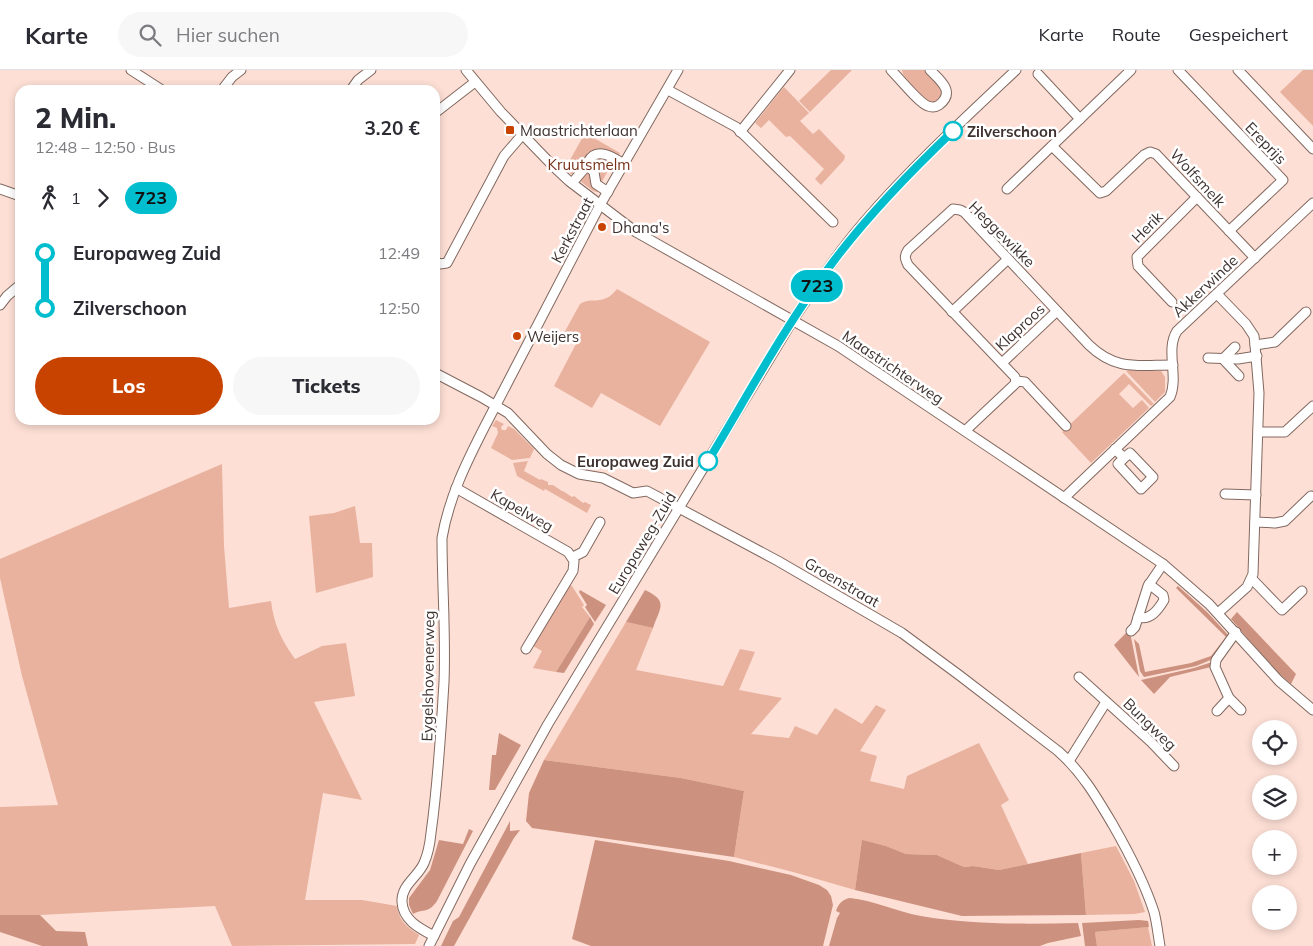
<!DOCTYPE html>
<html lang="de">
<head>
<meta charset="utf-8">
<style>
  :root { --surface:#fff; --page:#f7f7f7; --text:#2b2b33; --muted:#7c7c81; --line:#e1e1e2; --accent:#c84200 }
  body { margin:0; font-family:Mulish,sans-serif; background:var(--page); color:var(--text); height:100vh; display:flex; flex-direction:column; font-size:19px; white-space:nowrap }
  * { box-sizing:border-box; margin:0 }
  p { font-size:16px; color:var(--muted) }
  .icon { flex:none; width:28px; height:28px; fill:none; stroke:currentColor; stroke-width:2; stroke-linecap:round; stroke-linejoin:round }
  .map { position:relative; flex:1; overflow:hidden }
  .side { position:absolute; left:15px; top:15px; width:425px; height:340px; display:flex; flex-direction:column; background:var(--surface); border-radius:15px; box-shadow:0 2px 8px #0003 }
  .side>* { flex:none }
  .badge { padding:0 10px; border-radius:16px; font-size:18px; line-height:32px }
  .buttons { position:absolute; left:1252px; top:650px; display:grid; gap:10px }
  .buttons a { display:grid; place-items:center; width:45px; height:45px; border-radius:50%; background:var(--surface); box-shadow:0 2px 8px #0003; font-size:25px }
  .map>.badge { position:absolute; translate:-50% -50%; box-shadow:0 0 0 2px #fff }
  .legs { display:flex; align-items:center; gap:8px; height:55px; padding:0 20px; font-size:16px }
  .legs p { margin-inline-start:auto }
  .summary { display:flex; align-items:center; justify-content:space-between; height:85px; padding:0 20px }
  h1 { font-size:28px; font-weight:800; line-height:38px }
  .cta { display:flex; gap:10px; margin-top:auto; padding:10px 20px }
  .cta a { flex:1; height:58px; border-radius:30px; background:var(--accent); color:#fff; font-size:20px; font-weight:800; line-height:58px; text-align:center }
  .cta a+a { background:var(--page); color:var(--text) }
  ul { padding:0 20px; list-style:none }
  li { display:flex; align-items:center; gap:18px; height:55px; font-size:19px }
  li i { display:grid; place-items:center; width:8px; height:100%; margin:0 6px; background:currentColor }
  li i::after { content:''; width:12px; height:12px; margin:-6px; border:4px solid; border-radius:50%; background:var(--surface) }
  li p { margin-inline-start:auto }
  li:first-child i { background:linear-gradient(#0000 50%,currentColor 0) }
  li:last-child i { background:linear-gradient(currentColor 50%,#0000 0) }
  header { display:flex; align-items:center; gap:30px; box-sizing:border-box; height:70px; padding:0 25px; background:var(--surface); border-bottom:1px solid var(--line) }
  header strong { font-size:24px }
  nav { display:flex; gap:28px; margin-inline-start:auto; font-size:18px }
  .search { width:350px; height:45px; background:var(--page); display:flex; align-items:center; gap:12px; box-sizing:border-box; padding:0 18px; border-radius:28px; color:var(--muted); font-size:19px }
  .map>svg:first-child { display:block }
</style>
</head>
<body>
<header>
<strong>Karte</strong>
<div class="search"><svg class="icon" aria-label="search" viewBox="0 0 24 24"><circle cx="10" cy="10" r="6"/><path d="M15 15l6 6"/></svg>Hier suchen</div>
<nav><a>Karte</a><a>Route</a><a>Gespeichert</a></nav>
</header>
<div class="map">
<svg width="1313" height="876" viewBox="0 0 1313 876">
  <rect width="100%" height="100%" fill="#fddfd5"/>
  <g fill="#e9b29f">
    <polygon points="831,0 852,0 810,42 799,31"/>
    <path d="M902 0H924L941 18 943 25 941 30 934 33C924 31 903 11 902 0Z"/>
    <polygon points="1303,0 1313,0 1313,56 1280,22"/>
    <polygon points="784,17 809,43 800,51 813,64 819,59 845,86 844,90 821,115 815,109 824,99 790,66 786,67 769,50 761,58 755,53"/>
    <polygon points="585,63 620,83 617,89 615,88 599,117 600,120 597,122 593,121 565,99"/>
    <path d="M617 219 710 272 660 356 601 323 592 338 554 316 577 272 564 263 580 234C592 226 603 237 617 219Z"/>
    <polygon points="1129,300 1161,301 1165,307 1165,322 1155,332 1126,301"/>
    <polygon points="1124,303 1154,334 1151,336 1129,314 1119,324 1133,338 1142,330 1149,338 1091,393 1062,362"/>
    <polygon points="496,350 504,354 501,357 502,360 506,360 508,356 514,359 534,379 530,388 512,390 491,378 498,363 497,358 492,356"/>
    <polygon points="528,391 524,401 540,410 541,409 548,412 548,415 553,415 562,421 563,421 572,427 574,426 583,433 585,432 591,435 587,443 545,419 544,421 517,406 513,393"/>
    <path d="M222 394 224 476 229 538 271 531C274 555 281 569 295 589L322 576 346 573 355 626 314 632 362 730 323 723 305 830H362L397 836C399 851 407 857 419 865L415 874 232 876 215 836 40 845H0V737L58 735 22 606 0 508V489Z"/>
    <polygon points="355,436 360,473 372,473 373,507 316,523 309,446 334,443"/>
    <polygon points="569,515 572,516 584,535 582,537 590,547 556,602 533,598 542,581 533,576"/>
    <polygon points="626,552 653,558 636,600 723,616 740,579 755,582 739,620 782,628 751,664 789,668 795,656 817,665 835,638 862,654 876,635 886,640 860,681 877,686 870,711 904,719 907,706 979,673 1009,730 1001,735 1028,794 999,800 973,796 964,797 937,785 906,784 886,776 862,771 855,820 793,802 734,787 744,721 681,708 544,690"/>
    <polygon points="1116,776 1134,811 1145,842 1135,844 1086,845 1081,783"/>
    <polygon points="1148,857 1152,876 1097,876 1095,862"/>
  </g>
  <g fill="#cd927f">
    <polygon points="1178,516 1207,542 1230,567 1213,589 1196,596 1144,607 1140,601 1134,569 1139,574 1145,602 1191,593 1211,586 1226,567 1176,518"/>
    <polygon points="580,520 606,535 595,552 585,537 587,535 579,522"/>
    <path d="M645 520C669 531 660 538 653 558L626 552Z"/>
    <polygon points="1237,542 1296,604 1291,614 1276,601 1231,549"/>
    <polygon points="590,547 594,554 564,603 556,602"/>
    <polygon points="1128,561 1131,567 1139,607 1114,575"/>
    <polygon points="1212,592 1211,597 1170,607 1154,624 1141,610 1194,598"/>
    <polygon points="499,663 521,675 495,720 489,720 492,685 496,685"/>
    <polygon points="544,690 681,708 744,721 734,787 532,758 526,751 529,723"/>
    <polygon points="510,751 510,761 520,760 514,768 454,876 441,876 453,851 459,847"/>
    <path d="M469 759 473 761 437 831C428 844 424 838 413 844L409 835V828L430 800 439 770 463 774Z"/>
    <polygon points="595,770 729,791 791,805 819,815 827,820 831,826 833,835 823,876 591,876 572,869"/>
    <polygon points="862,770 886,776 906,784 937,785 964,797 973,796 999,800 1081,783 1086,845 962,846 855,820"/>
    <path d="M850 828C872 830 898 842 921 846 973 855 1026 854 1078 853L1081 866 1048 873 1040 876H829L837 848 840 843 836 841C838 834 843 829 850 828Z"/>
    <polygon points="0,845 40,845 56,861 85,862 88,876 42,876 0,862"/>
    <polygon points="1139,850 1148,851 1149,857 1095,862 1097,876 1085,876 1082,853"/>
  </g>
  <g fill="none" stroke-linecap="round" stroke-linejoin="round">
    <defs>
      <g id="minor">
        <polyline points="131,0 162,20"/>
        <polyline points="466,0 501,42 554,97 569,111 636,162 838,276 1163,494 1209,534 1279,611 1313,640"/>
        <path d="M891 0C900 9 919 33 928 36 933 38 936 37 939 35 956 22 940 10 930 0"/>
        <polyline points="1178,0 1283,110 1229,161"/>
        <polyline points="1238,0 1313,79"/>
        <polyline points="1038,4 1080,49"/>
        <polyline points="222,20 232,7 241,0"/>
        <polyline points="351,20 358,10 371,0"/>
        <polyline points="668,20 736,57 833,152"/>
        <polyline points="435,43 475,12"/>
        <polyline points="740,62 790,0"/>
        <polyline points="1052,76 1100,123 1106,121 1144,85 1150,82 1156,84 1255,188"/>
        <path d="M588 92C596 76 613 87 624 94"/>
        <polyline points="589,97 594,102 596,114 608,122"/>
        <polyline points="572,113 584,99"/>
        <polyline points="0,119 20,126"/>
        <polyline points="1007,119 1131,0"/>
        <polyline points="435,191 440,194 447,193 504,86 522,65"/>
        <polyline points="1217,224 1246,254 1254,266 1255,275 1259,323 1253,504 1247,517 1218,543"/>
        <polyline points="1172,232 1138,196 1137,187 1197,127"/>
        <polyline points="0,235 7,226 20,215"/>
        <polyline points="952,242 1008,189"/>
        <polyline points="1255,275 1275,272 1306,242"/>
        <polyline points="1235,277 1223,289 1239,306"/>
        <polyline points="1208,288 1238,289 1257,286"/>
        <polyline points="1002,293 1057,241"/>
        <path d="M435 303 481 327 508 343 547 384 561 395 579 404 603 408 633 423 647 421 778 491 902 563 959 605 1058 681C1082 702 1097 728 1113 755 1129 783 1144 811 1154 842 1157 853 1158 865 1160 876"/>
        <path d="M1016 311 1015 307 908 195C905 189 904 186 908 180L953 139 960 140 964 142 1089 275C1116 301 1138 295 1173 295"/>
        <polyline points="1016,311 1025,312 1066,356"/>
        <polyline points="965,361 1015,314 1016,311"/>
        <polyline points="1258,362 1285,362 1313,336"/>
        <polyline points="1115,379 1124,388 1130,383 1153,407 1141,419 1118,394 1124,388"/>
        <polyline points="456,418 568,482 574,491 573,501 526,579"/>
        <polyline points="1225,424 1256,425"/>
        <path d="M1064 428 1170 327C1179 306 1165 280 1177 261L1313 133"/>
        <polyline points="1255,452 1275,453 1285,451 1311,426"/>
        <polyline points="573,487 583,482 600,452"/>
        <polyline points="1252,509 1282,540 1302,521"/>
        <path d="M1138 547C1150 551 1158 540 1164 530L1163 525 1149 514"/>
        <polyline points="1131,561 1135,557 1148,516 1163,494"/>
        <polyline points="1236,562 1216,590 1215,597 1229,628 1241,640"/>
        <polyline points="1079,607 1151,672 1174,696"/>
        <polyline points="1217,641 1229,628"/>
        <polyline points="1069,691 1106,632"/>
        <path d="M434 866C419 858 403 850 402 832 401 815 418 807 424 793 428 784 430 773 431 763 438 713 441 663 444 612 446 564 442 516 442 468 449 427 467 391 486 354L600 135 678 0"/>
        <path d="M429 876 470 794 548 654 793 250C816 216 838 182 865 151 912 97 964 49 1016 0"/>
      </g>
    </defs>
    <use href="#minor" stroke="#826960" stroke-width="11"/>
    <use href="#minor" stroke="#fff" stroke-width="9"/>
  </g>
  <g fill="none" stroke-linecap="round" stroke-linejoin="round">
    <defs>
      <path id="line-1" d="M708 391C748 325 786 254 833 192 869 144 910 102 953 61"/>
    </defs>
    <use href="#line-1" stroke="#fff" stroke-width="11"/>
    <use href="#line-1" stroke="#00becd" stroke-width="8"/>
  </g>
  <g fill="#c84200" stroke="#fff" stroke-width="2">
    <rect x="505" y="55" width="10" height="10" rx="2.5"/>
    <circle cx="602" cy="157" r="5"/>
    <circle cx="517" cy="266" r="5"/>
  </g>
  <g fill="#fff" stroke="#00becd" stroke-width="2.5">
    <circle cx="953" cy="61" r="9"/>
    <circle cx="708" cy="391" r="9"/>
  </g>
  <g text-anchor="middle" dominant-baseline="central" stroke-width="5" stroke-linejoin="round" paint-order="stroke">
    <g font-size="15" fill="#3e322f" stroke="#fff" text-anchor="start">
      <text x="520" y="60">Maastrichterlaan</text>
      <text x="612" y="157">Dhana's</text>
      <text x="527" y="266">Weijers</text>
    </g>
    <g font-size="15" font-weight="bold" fill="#3e322f" stroke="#fff" text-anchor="start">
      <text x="967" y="61">Zilverschoon</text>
      <text x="694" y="391" text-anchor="end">Europaweg Zuid</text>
    </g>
    <g font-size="15" fill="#3e322f" stroke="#fff">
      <text transform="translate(1266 73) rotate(46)">Ereprijs</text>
      <text transform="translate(1198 108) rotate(47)">Wolfsmelk</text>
      <text transform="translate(1147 157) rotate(-45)">Herik</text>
      <text transform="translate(572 160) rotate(-62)">Kerkstraat</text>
      <text transform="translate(1002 164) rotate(45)">Heggewikke</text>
      <text transform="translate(1205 216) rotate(-43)">Akkerwinde</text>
      <text transform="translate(1020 257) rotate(-43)">Klaproos</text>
      <text transform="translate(893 297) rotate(34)">Maastrichterweg</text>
      <text transform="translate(522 440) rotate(30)">Kapelweg</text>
      <text transform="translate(642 473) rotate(-59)">Europaweg-Zuid</text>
      <text transform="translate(842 512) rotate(30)">Groenstraat</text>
      <text transform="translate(428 606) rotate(-89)">Eygelshovenerweg</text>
      <text transform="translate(1150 654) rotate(44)">Bungweg</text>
    </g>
    <g font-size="15" fill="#793218" stroke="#fff">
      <text x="589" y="94">Kruutsmelm</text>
    </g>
  </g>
</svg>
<div class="buttons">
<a><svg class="icon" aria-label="locate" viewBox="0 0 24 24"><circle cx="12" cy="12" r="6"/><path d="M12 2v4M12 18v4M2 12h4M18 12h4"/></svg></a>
<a><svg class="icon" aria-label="layers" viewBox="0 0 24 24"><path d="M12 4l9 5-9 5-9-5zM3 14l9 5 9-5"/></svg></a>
<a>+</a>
<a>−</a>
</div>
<b class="badge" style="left:817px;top:216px;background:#00becd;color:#111">723</b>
<section class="side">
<div class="summary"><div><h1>2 Min.</h1><p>12:48 – 12:50 · Bus</p></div><b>3.20 €</b></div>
<div class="legs"><svg class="icon" aria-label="walk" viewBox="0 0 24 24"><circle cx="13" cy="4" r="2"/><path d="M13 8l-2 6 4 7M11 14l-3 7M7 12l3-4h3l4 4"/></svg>1<svg class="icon" aria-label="forward" viewBox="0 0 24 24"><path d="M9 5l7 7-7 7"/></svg><b class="badge" style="background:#00becd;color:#111">723</b></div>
<ul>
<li><i style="color:#00becd"></i><b>Europaweg Zuid</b><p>12:49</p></li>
<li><i style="color:#00becd"></i><b>Zilverschoon</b><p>12:50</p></li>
</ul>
<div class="cta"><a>Los</a><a>Tickets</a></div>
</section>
</div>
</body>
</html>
